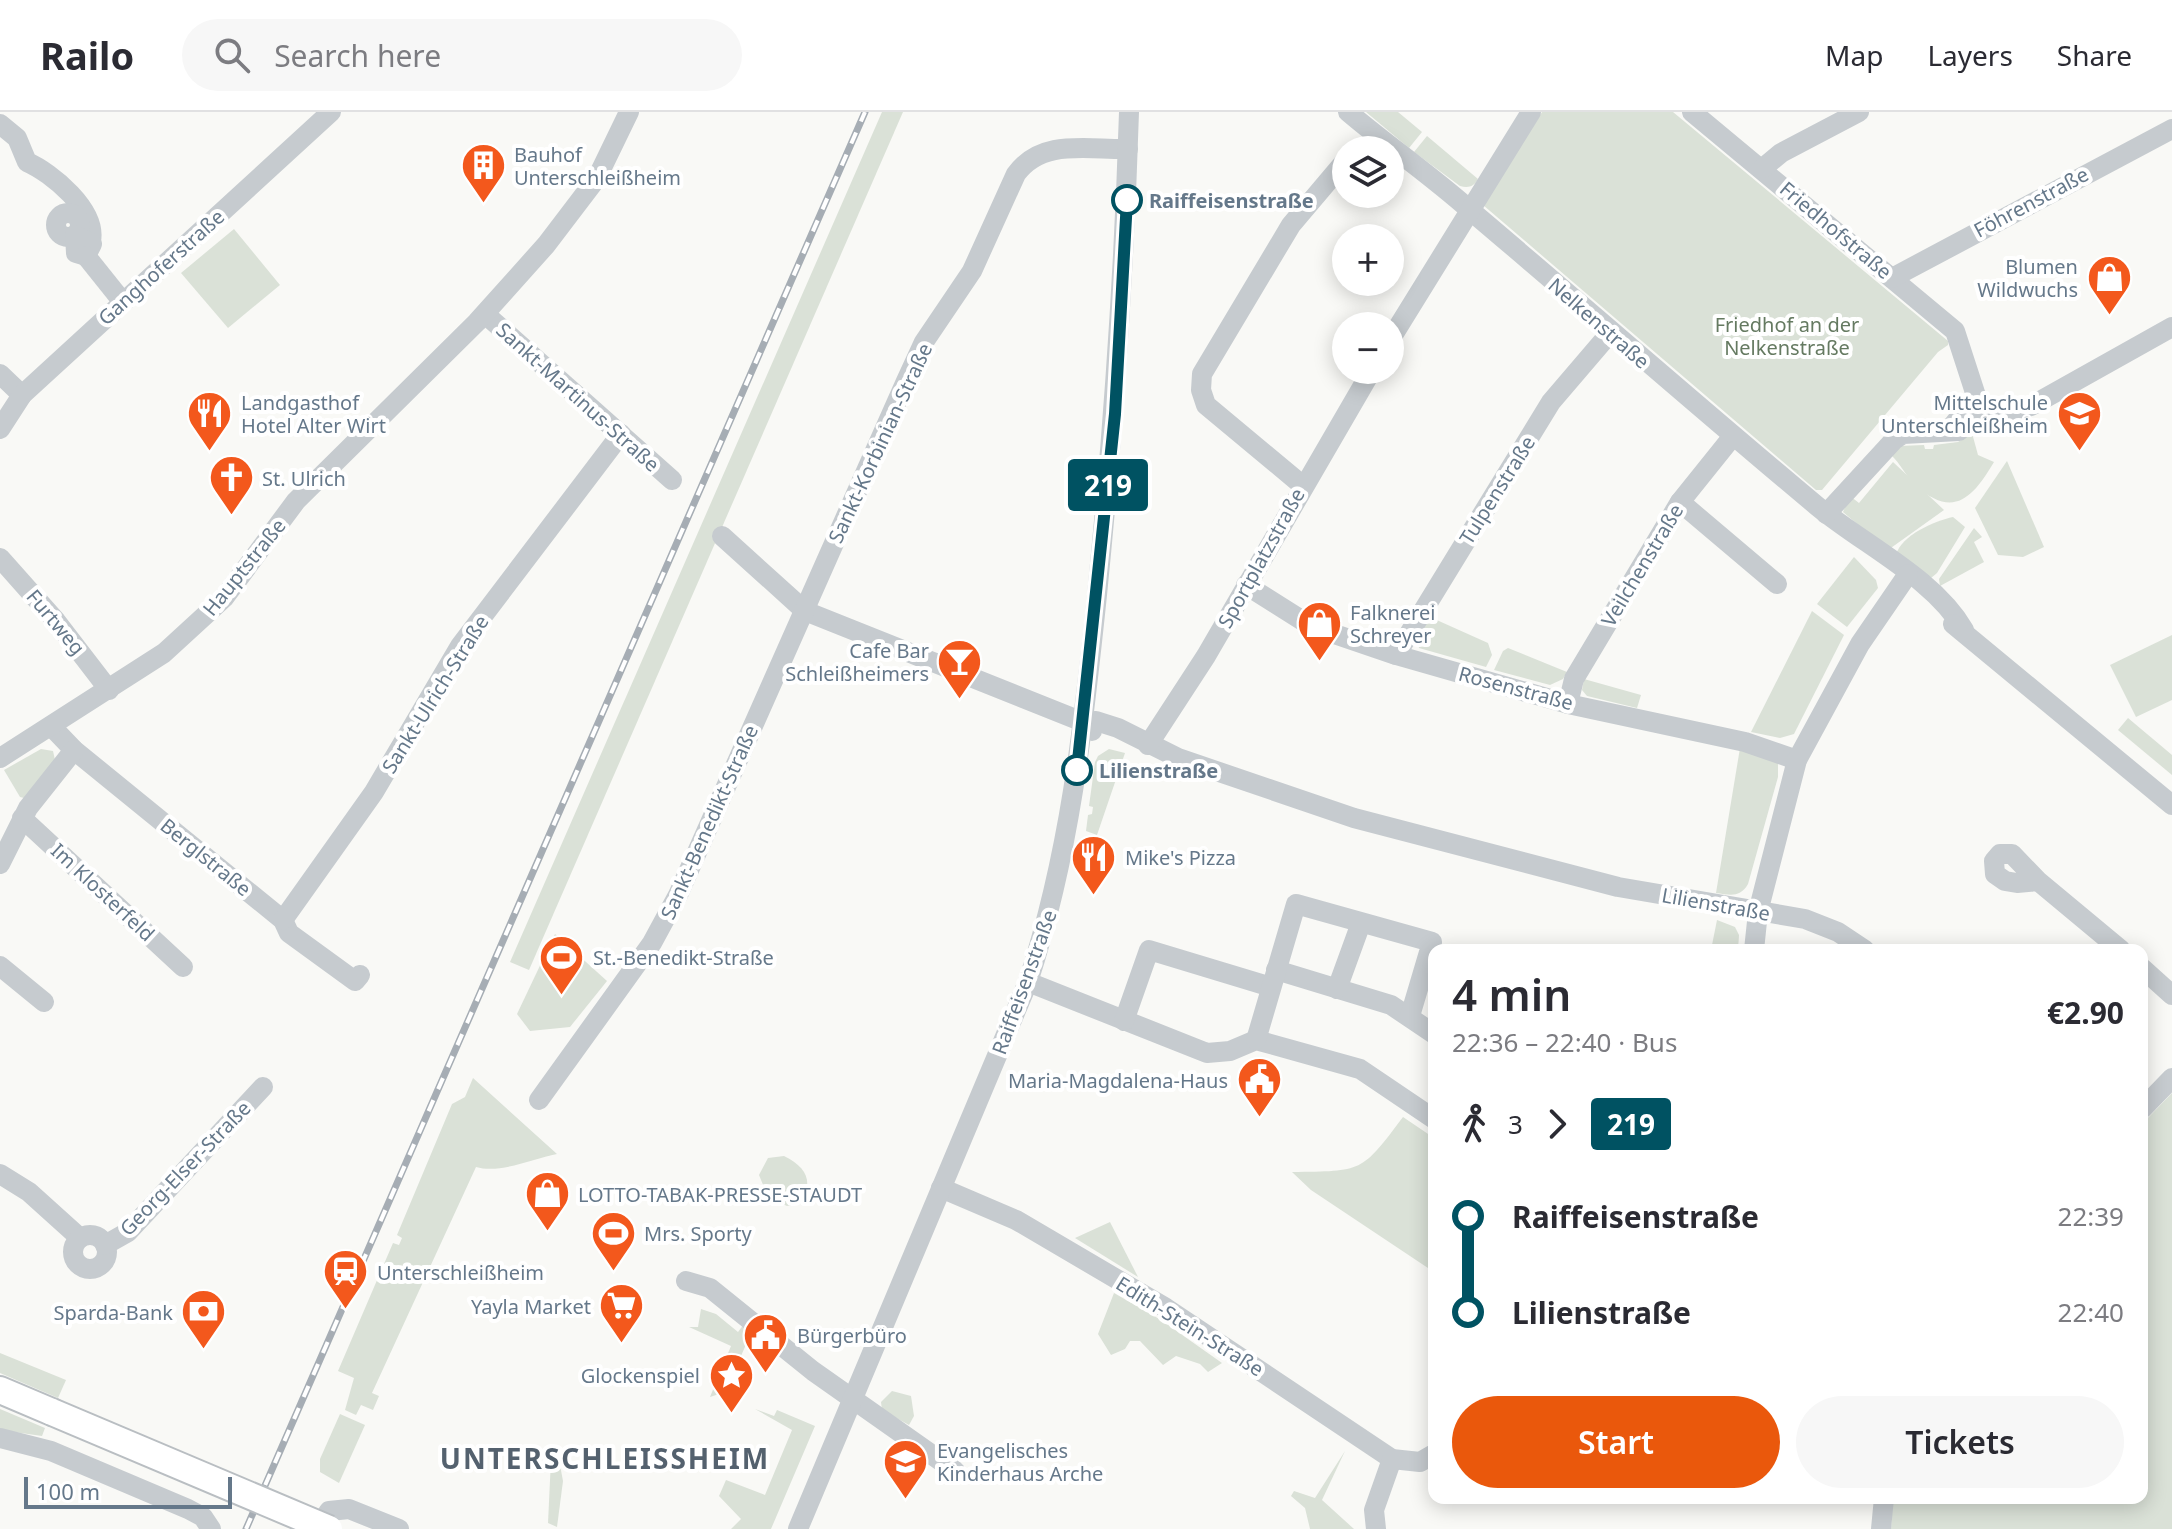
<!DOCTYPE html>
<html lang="en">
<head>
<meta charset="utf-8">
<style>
  :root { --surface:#fff; --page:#f7f7f7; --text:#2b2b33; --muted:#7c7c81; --line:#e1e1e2; --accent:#ea580c }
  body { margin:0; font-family:"Noto Sans",sans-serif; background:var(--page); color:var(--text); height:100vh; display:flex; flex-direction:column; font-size:30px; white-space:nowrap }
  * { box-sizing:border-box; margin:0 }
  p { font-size:26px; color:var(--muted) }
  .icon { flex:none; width:44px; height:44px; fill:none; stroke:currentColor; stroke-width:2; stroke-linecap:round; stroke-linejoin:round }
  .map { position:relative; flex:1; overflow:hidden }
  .drawer { position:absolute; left:1428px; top:832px; width:720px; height:560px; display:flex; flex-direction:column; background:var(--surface); border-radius:16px; box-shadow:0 4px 20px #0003 }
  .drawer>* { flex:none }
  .badge { padding:0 16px; border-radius:6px; font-size:28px; line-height:52px }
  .tools { position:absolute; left:1332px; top:24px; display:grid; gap:16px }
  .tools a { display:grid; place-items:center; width:72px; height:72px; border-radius:50%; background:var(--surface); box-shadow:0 4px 20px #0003; font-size:40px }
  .scale { position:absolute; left:24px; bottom:20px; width:208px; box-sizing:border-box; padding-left:8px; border:4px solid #65788a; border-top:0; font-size:22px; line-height:28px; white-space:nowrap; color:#65788a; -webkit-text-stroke:6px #fff; paint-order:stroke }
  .map>.badge { position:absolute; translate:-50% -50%; box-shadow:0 0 0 4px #fff }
  .legs { display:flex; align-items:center; gap:12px; height:88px; padding:0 24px; font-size:26px }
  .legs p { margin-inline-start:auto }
  .overview { display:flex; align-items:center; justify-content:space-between; height:136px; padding:0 24px }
  h1 { font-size:44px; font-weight:600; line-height:60px }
  .primary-button { display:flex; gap:16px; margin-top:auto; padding:16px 24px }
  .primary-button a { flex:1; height:92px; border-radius:48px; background:var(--accent); color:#fff; font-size:32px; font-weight:600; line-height:92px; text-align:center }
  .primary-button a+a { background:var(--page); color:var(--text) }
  ul { padding:0 24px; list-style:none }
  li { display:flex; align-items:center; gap:28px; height:96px; font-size:30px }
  li i { display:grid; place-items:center; width:12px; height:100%; margin:0 10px; background:currentColor }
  li i::after { content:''; width:20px; height:20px; margin:-10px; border:6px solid; border-radius:50%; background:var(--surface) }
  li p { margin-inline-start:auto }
  li:first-child i { background:linear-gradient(#0000 50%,currentColor 0) }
  li:last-child i { background:linear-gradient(currentColor 50%,#0000 0) }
  header { display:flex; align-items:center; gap:48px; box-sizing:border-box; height:112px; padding:0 40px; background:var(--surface); border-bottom:2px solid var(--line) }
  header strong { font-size:38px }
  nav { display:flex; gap:44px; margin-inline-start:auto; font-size:28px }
  .search { width:560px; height:72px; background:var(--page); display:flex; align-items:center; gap:20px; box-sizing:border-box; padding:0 28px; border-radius:44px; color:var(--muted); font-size:30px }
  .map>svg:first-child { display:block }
</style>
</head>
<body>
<header>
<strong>Railo</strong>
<div class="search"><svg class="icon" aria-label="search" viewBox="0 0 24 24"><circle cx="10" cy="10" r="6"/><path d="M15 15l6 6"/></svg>Search here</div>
<nav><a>Map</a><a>Layers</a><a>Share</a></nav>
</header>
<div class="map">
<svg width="2172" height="1417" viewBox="0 0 2172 1417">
  <rect width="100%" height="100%" fill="#f9f9f6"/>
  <g fill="#dae1d7">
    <polygon points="882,0 903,0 529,858 510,850"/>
    <polygon points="1366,0 1398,0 1422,20 1409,36"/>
    <polygon points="1542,0 1673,0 1948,229 1948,233 1938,240 1822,378 1816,378 1483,93"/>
    <path d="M1427 24 1478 67C1474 75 1468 76 1460 74L1414 40Z"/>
    <polygon points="234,117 280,173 228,216 181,161"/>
    <path d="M1972 321 1978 343 1994 350C1973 385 1954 408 1915 373 1906 364 1900 351 1891 343L1899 334 1924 333 1925 337H1933L1934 333 1958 330Z"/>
    <polygon points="2007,349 2044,435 2023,445 1998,443 1975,396"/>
    <polygon points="1893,350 1944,398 1888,438 1843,400 1850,384 1859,391"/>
    <path d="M1953 405 1965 415 1937 461 1931 466 1896 443C1901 423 1935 409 1953 405Z"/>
    <polygon points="1974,416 1982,425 1974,430 1984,450 1940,474 1939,467"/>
    <polygon points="1854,445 1876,468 1878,476 1847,515 1817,492"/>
    <polygon points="1812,499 1844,523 1794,622 1780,626 1751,620"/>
    <polygon points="1430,505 1488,531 1492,543 1486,555 1419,536 1418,526"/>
    <polygon points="2172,523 2172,588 2136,605 2110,553"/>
    <polygon points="1508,536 1567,560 1563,567 1550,573 1494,558 1503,539"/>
    <polygon points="1584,567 1641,583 1637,596 1587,584 1582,578"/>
    <polygon points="2128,606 2172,643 2172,663 2118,618"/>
    <path d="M1740 636 1778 651V665L1748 772C1740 786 1730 783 1716 781Z"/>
    <polygon points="41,637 53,639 55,648 24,686 20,685 4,658"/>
    <polygon points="1109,637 1125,641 1097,723 1086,719 1088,703 1092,702 1093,695 1089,694 1095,650 1098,644"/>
    <polygon points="1717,808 1735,815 1739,823 1738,838 1711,838"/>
    <polygon points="555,822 607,869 570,915 530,919 517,902"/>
    <path d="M473 966 557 1042C532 1047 500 1062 476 1055L372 1281 379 1284 373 1298 361 1293 356 1303 345 1298 354 1266 338 1259 393 1131 399 1133 402 1126 397 1123 452 992 465 985Z"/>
    <polygon points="2172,981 2172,1417 1891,1417 1893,1386 2142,1386 2142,1012"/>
    <path d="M1403 1005 1434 1026V1160L1311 1078 1292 1060C1363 1059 1361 1061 1403 1005Z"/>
    <path d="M784 1044C806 1055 814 1069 801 1091L787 1094 768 1085 759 1063 768 1046Z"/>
    <polygon points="1110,1110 1138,1165 1075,1126"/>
    <polygon points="1114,1181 1161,1208 1222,1251 1208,1260 1200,1252 1176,1244 1163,1253 1140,1229 1130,1229 1125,1237 1111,1243 1098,1222"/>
    <polygon points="701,1197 716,1202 738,1220 744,1212 752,1219 725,1280 710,1285 731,1234 689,1215 698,1215"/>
    <polygon points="0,1241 66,1268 58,1286 0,1261"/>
    <polygon points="892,1279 911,1284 914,1304 909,1313 882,1298 881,1290"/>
    <polygon points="0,1297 45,1316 42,1324 0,1318"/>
    <polygon points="755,1297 774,1304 777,1298 815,1314 771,1417 731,1417 741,1407 719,1384 726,1368 765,1383 792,1318"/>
    <polygon points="340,1302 365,1313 339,1371 320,1360 320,1347"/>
    <polygon points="1345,1339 1322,1388 1354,1417 1310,1417 1305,1396 1291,1384 1294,1379 1315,1386"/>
    <polygon points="551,1347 560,1353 563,1369 557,1415 548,1411"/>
  </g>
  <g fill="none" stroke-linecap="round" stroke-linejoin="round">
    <defs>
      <polyline id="major" points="0,1278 52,1300"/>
    </defs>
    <use href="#major" stroke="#b9bec2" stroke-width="30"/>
    <g stroke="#c6cbcf" stroke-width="20">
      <path d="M1348 0C1388 34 1432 64 1471 99 1587 197 1701 297 1817 394 1864 433 1934 466 1964 518"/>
      <polyline points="1692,0 1955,219 1980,296"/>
      <path d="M0 12 17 26 27 50C52 61 97 98 91 129"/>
      <polyline points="1763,56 1781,41 1859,0"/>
      <circle cx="68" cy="113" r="12"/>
      <polyline points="75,123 76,141 86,144 92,132 81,126"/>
      <polyline points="86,144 122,189"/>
      <polyline points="1892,166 2172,17"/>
      <polyline points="485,202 672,368"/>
      <polyline points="1390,228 1531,0"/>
      <polyline points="0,262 22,283"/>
      <polyline points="0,317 22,283 331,0"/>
      <polyline points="1948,319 1967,296 2010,299 2031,294 2172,215"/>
      <polyline points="1302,373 1206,293 1201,278 1202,262 1291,113 1346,48"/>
      <polyline points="1680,390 1777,472"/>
      <polyline points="1826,402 1894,328 1903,322 1959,319"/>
      <polyline points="722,424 805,499 1083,610 1092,619"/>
      <polyline points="0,446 56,509 109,578"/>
      <polyline points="1246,473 1311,514 1396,543 1568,592 1745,630 1797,648"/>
      <polyline points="1953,512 2172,693"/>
      <polyline points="1396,543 1551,290 1610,221"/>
      <polyline points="1568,592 1574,567 1680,390 1733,324"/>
      <polyline points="1083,610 1096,609 1118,616 1178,646 1354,706 1618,775 1805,807 1838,820 1865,838"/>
      <polyline points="51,614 74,638 283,808 289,821 355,869 360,863"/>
      <polyline points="1148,633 1206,544 1372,258"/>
      <polyline points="0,646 164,541 224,486 296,389 477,210 546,133 597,66 629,0"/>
      <polyline points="22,706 183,855"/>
      <polyline points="0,752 28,696 74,638"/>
      <polyline points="2038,769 2017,771 2005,769 1995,762 1994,749 2000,742 2012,742 2038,769 2121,838"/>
      <polyline points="283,808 374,680 460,534 621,322"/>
      <polyline points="1754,838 1758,800 1797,648 1860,532 1908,462"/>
      <polyline points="0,854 44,890"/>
      <polyline points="2142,856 2172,883"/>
      <polyline points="1276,858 1391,893 1434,922"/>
      <polyline points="1028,870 1207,941 1230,939 1256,928 1360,957 1434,1007"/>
      <polyline points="1337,877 1361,811"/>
      <polyline points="1124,909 1149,838 1271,875"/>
      <polyline points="1256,928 1296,792 1432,830 1410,904"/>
      <path d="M539 988 652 831 678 783 906 269 924 230 972 159 1016 62C1042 26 1088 38 1128 37"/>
      <polyline points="2142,997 2172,966"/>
      <polyline points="0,1062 29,1080 80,1126"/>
      <polyline points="941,1076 1016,1108 1166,1196 1392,1347 1420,1350 1434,1342"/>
      <circle cx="90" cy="1140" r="17"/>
      <polyline points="105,1133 128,1120 263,975"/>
      <polyline points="686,1169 710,1176 813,1259 955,1359"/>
      <polyline points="0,1326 51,1339 188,1397 203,1405 211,1417"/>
      <polyline points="317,1417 329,1399 349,1397 399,1417"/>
      <path d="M798 1417 1028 870C1070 741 1083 618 1097 483 1113 322 1124 162 1129 0"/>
      <polyline points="1376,1417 1374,1398 1392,1347"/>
      <polyline points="1881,1417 1884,1386"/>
    </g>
    <use href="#major" stroke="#fff" stroke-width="26"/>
    <defs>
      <polyline id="rail" points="246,1417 865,0"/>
    </defs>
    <use href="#rail" stroke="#a6adb4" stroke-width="7"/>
    <use href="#rail" stroke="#fff" stroke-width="4" stroke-dasharray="12" stroke-linecap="butt"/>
    <defs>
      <polyline id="major-bridge" points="52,1300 329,1417"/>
    </defs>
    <use href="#major-bridge" stroke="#b9bec2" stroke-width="30" stroke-linecap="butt"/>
    <use href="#major-bridge" stroke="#fff" stroke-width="26"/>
  </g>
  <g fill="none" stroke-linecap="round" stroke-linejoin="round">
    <defs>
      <polyline id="line-1" points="1077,658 1115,302 1127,88"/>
    </defs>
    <use href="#line-1" stroke="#fff" stroke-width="18"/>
    <use href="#line-1" stroke="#005262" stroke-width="12"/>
  </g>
  <defs>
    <symbol id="building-pin" viewBox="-11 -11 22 30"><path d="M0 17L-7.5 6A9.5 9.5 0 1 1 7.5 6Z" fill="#f3581c" stroke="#fff"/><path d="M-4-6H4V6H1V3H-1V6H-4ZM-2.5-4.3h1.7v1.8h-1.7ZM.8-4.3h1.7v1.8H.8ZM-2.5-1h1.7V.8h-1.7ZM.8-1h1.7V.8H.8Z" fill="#fff"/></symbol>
    <symbol id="shop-pin" viewBox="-11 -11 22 30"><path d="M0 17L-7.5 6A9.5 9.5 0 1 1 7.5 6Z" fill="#f3581c" stroke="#fff"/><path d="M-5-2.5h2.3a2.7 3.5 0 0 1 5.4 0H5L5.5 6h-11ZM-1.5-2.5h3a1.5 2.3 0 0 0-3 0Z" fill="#fff"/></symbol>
    <symbol id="restaurant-pin" viewBox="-11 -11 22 30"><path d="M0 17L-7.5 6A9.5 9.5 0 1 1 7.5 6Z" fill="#f3581c" stroke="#fff"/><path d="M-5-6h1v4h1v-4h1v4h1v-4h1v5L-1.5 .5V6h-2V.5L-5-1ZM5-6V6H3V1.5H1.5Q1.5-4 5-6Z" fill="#fff"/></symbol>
    <symbol id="school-pin" viewBox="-11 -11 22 30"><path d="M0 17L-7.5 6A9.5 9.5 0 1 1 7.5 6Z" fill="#f3581c" stroke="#fff"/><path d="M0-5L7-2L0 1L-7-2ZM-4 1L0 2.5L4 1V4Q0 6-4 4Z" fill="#fff"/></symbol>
    <symbol id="church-pin" viewBox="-11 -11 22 30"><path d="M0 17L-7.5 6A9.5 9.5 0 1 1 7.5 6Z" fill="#f3581c" stroke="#fff"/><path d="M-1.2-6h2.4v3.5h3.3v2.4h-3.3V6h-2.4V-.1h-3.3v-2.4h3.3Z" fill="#fff"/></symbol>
    <symbol id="bar-pin" viewBox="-11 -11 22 30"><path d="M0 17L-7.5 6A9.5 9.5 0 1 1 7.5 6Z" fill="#f3581c" stroke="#fff"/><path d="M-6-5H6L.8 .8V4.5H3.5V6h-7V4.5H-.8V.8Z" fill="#fff"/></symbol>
    <symbol id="stadium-pin" viewBox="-11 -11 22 30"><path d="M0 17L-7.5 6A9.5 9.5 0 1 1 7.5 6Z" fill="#f3581c" stroke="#fff"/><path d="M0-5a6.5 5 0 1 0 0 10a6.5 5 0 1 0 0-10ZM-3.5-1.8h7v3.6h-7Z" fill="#fff"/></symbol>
    <symbol id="civic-pin" viewBox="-11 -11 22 30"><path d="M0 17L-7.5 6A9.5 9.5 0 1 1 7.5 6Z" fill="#f3581c" stroke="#fff"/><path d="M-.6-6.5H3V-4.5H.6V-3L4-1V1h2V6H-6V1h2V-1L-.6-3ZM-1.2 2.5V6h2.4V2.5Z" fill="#fff"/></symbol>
    <symbol id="station-pin" viewBox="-11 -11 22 30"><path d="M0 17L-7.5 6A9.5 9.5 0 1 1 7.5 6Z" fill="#f3581c" stroke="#fff"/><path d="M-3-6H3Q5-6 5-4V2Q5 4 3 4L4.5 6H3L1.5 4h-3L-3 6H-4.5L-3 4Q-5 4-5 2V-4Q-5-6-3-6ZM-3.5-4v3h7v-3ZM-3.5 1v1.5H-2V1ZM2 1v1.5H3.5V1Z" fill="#fff"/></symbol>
    <symbol id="supermarket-pin" viewBox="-11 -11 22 30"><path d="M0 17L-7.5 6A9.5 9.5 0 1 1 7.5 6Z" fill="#f3581c" stroke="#fff"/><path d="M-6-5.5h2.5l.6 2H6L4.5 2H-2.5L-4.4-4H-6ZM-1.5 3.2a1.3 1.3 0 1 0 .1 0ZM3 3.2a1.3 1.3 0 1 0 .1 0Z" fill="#fff"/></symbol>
    <symbol id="bank-pin" viewBox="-11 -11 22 30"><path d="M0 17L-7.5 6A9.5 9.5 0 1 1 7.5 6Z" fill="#f3581c" stroke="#fff"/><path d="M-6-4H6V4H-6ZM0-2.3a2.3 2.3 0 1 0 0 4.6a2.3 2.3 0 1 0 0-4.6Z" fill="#fff"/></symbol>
    <symbol id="sight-pin" viewBox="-11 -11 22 30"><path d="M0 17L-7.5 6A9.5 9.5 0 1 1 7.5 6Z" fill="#f3581c" stroke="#fff"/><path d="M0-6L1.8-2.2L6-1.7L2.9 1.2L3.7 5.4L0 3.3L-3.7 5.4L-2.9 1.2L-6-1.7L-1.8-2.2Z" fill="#fff"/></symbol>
  </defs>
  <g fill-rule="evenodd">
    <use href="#building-pin" x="458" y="28" width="51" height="69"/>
    <use href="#shop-pin" x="2084" y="140" width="51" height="69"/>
    <use href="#restaurant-pin" x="184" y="276" width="51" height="69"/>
    <use href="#school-pin" x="2054" y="276" width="51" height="69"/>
    <use href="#church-pin" x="206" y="340" width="51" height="69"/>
    <use href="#shop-pin" x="1294" y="486" width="51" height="69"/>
    <use href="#bar-pin" x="934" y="524" width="51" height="69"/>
    <use href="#restaurant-pin" x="1068" y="720" width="51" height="69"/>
    <use href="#stadium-pin" x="536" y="820" width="51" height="69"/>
    <use href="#civic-pin" x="1234" y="942" width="51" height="69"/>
    <use href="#shop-pin" x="522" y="1056" width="51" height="69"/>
    <use href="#stadium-pin" x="588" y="1096" width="51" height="69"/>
    <use href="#station-pin" x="320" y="1134" width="51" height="69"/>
    <use href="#supermarket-pin" x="596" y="1168" width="51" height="69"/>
    <use href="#bank-pin" x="178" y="1174" width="51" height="69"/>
    <use href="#civic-pin" x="740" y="1198" width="51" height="69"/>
    <use href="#sight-pin" x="706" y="1238" width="51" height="69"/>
    <use href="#school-pin" x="880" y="1324" width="51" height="69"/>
  </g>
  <g fill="#fff" stroke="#005262" stroke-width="4">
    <circle cx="1127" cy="88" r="14"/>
    <circle cx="1077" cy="658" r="14"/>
  </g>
  <g text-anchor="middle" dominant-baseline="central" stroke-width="8" stroke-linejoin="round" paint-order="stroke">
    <g font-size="20" fill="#65788a" stroke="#fff" text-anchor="start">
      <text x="514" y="42">Bauhof<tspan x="514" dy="23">Unterschleißheim</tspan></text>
      <text x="2078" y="154" text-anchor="end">Blumen<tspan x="2078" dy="23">Wildwuchs</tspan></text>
      <text x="241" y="290">Landgasthof<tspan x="241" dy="23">Hotel Alter Wirt</tspan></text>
      <text x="2048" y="290" text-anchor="end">Mittelschule<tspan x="2048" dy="23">Unterschleißheim</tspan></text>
      <text x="262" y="366">St. Ulrich</text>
      <text x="1350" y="500">Falknerei<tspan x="1350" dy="23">Schreyer</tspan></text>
      <text x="929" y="538" text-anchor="end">Cafe Bar<tspan x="929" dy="23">Schleißheimers</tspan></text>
      <text x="1125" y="745">Mike's Pizza</text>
      <text x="593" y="845">St.-Benedikt-Straße</text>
      <text x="1228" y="968" text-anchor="end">Maria-Magdalena-Haus</text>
      <text x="578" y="1082">LOTTO-TABAK-PRESSE-STAUDT</text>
      <text x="644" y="1121">Mrs. Sporty</text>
      <text x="377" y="1160">Unterschleißheim</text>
      <text x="591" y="1194" text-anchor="end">Yayla Market</text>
      <text x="173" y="1200" text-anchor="end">Sparda-Bank</text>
      <text x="797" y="1223">Bürgerbüro</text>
      <text x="700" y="1263" text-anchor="end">Glockenspiel</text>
      <text x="937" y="1338">Evangelisches<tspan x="937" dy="23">Kinderhaus Arche</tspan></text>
    </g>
    <g font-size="20" font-weight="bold" fill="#65788a" stroke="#fff" text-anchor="start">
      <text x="1149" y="88">Raiffeisenstraße</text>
      <text x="1099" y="658">Lilienstraße</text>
    </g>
    <g font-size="20" fill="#65788a" stroke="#fff">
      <text transform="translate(2031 90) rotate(-28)">Föhrenstraße</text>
      <text transform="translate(1836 118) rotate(40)">Friedhofstraße</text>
      <text transform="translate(161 155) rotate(-42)">Ganghoferstraße</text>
      <text transform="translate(1599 211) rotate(41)">Nelkenstraße</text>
      <text transform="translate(578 285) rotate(42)">Sankt-Martinus-Straße</text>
      <text transform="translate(880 331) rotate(-65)">Sankt-Korbinian-Straße</text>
      <text transform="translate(1497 378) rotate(-58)">Tulpenstraße</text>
      <text transform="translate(1261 446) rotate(-61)">Sportplatzstraße</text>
      <text transform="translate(1642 453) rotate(-59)">Veilchenstraße</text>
      <text transform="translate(244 455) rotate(-51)">Hauptstraße</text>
      <text transform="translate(56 510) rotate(50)">Furtweg</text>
      <text transform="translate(1516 576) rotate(15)">Rosenstraße</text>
      <text transform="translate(435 582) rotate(-58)">Sankt-Ulrich-Straße</text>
      <text transform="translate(709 710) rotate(-66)">Sankt-Benedikt-Straße</text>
      <text transform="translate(206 745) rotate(39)">Berglstraße</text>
      <text transform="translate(103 780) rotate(43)">Im Klosterfeld</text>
      <text transform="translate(1716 792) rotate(10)">Lilienstraße</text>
      <text transform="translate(1024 870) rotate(-70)">Raiffeisenstraße</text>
      <text transform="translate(185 1056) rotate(-46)">Georg-Elser-Straße</text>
      <text transform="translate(1190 1214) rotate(32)">Edith-Stein-Straße</text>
    </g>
    <g font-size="20" fill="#657a61" stroke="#fff">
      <text x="1787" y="212">Friedhof an der<tspan x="1787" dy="23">Nelkenstraße</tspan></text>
    </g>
    <g font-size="28" font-weight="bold" letter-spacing="2" fill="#54616e" stroke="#fff">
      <text x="605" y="1346">UNTERSCHLEISSHEIM</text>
    </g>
  </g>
</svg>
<div class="tools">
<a><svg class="icon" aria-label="layers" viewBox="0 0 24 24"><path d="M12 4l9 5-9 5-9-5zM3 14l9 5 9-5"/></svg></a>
<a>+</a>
<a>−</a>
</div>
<div class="scale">100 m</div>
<b class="badge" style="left:1108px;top:373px;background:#005262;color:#fff">219</b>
<section class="drawer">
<div class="overview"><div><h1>4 min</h1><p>22:36 – 22:40 · Bus</p></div><b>€2.90</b></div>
<div class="legs"><svg class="icon" aria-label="walk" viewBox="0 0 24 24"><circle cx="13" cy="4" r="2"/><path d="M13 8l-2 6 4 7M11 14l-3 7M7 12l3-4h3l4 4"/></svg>3<svg class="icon" aria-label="forward" viewBox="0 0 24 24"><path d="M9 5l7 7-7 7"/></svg><b class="badge" style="background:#005262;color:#fff">219</b></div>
<ul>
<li><i style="color:#005262"></i><b>Raiffeisenstraße</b><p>22:39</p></li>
<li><i style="color:#005262"></i><b>Lilienstraße</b><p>22:40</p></li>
</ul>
<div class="primary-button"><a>Start</a><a>Tickets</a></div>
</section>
</div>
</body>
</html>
